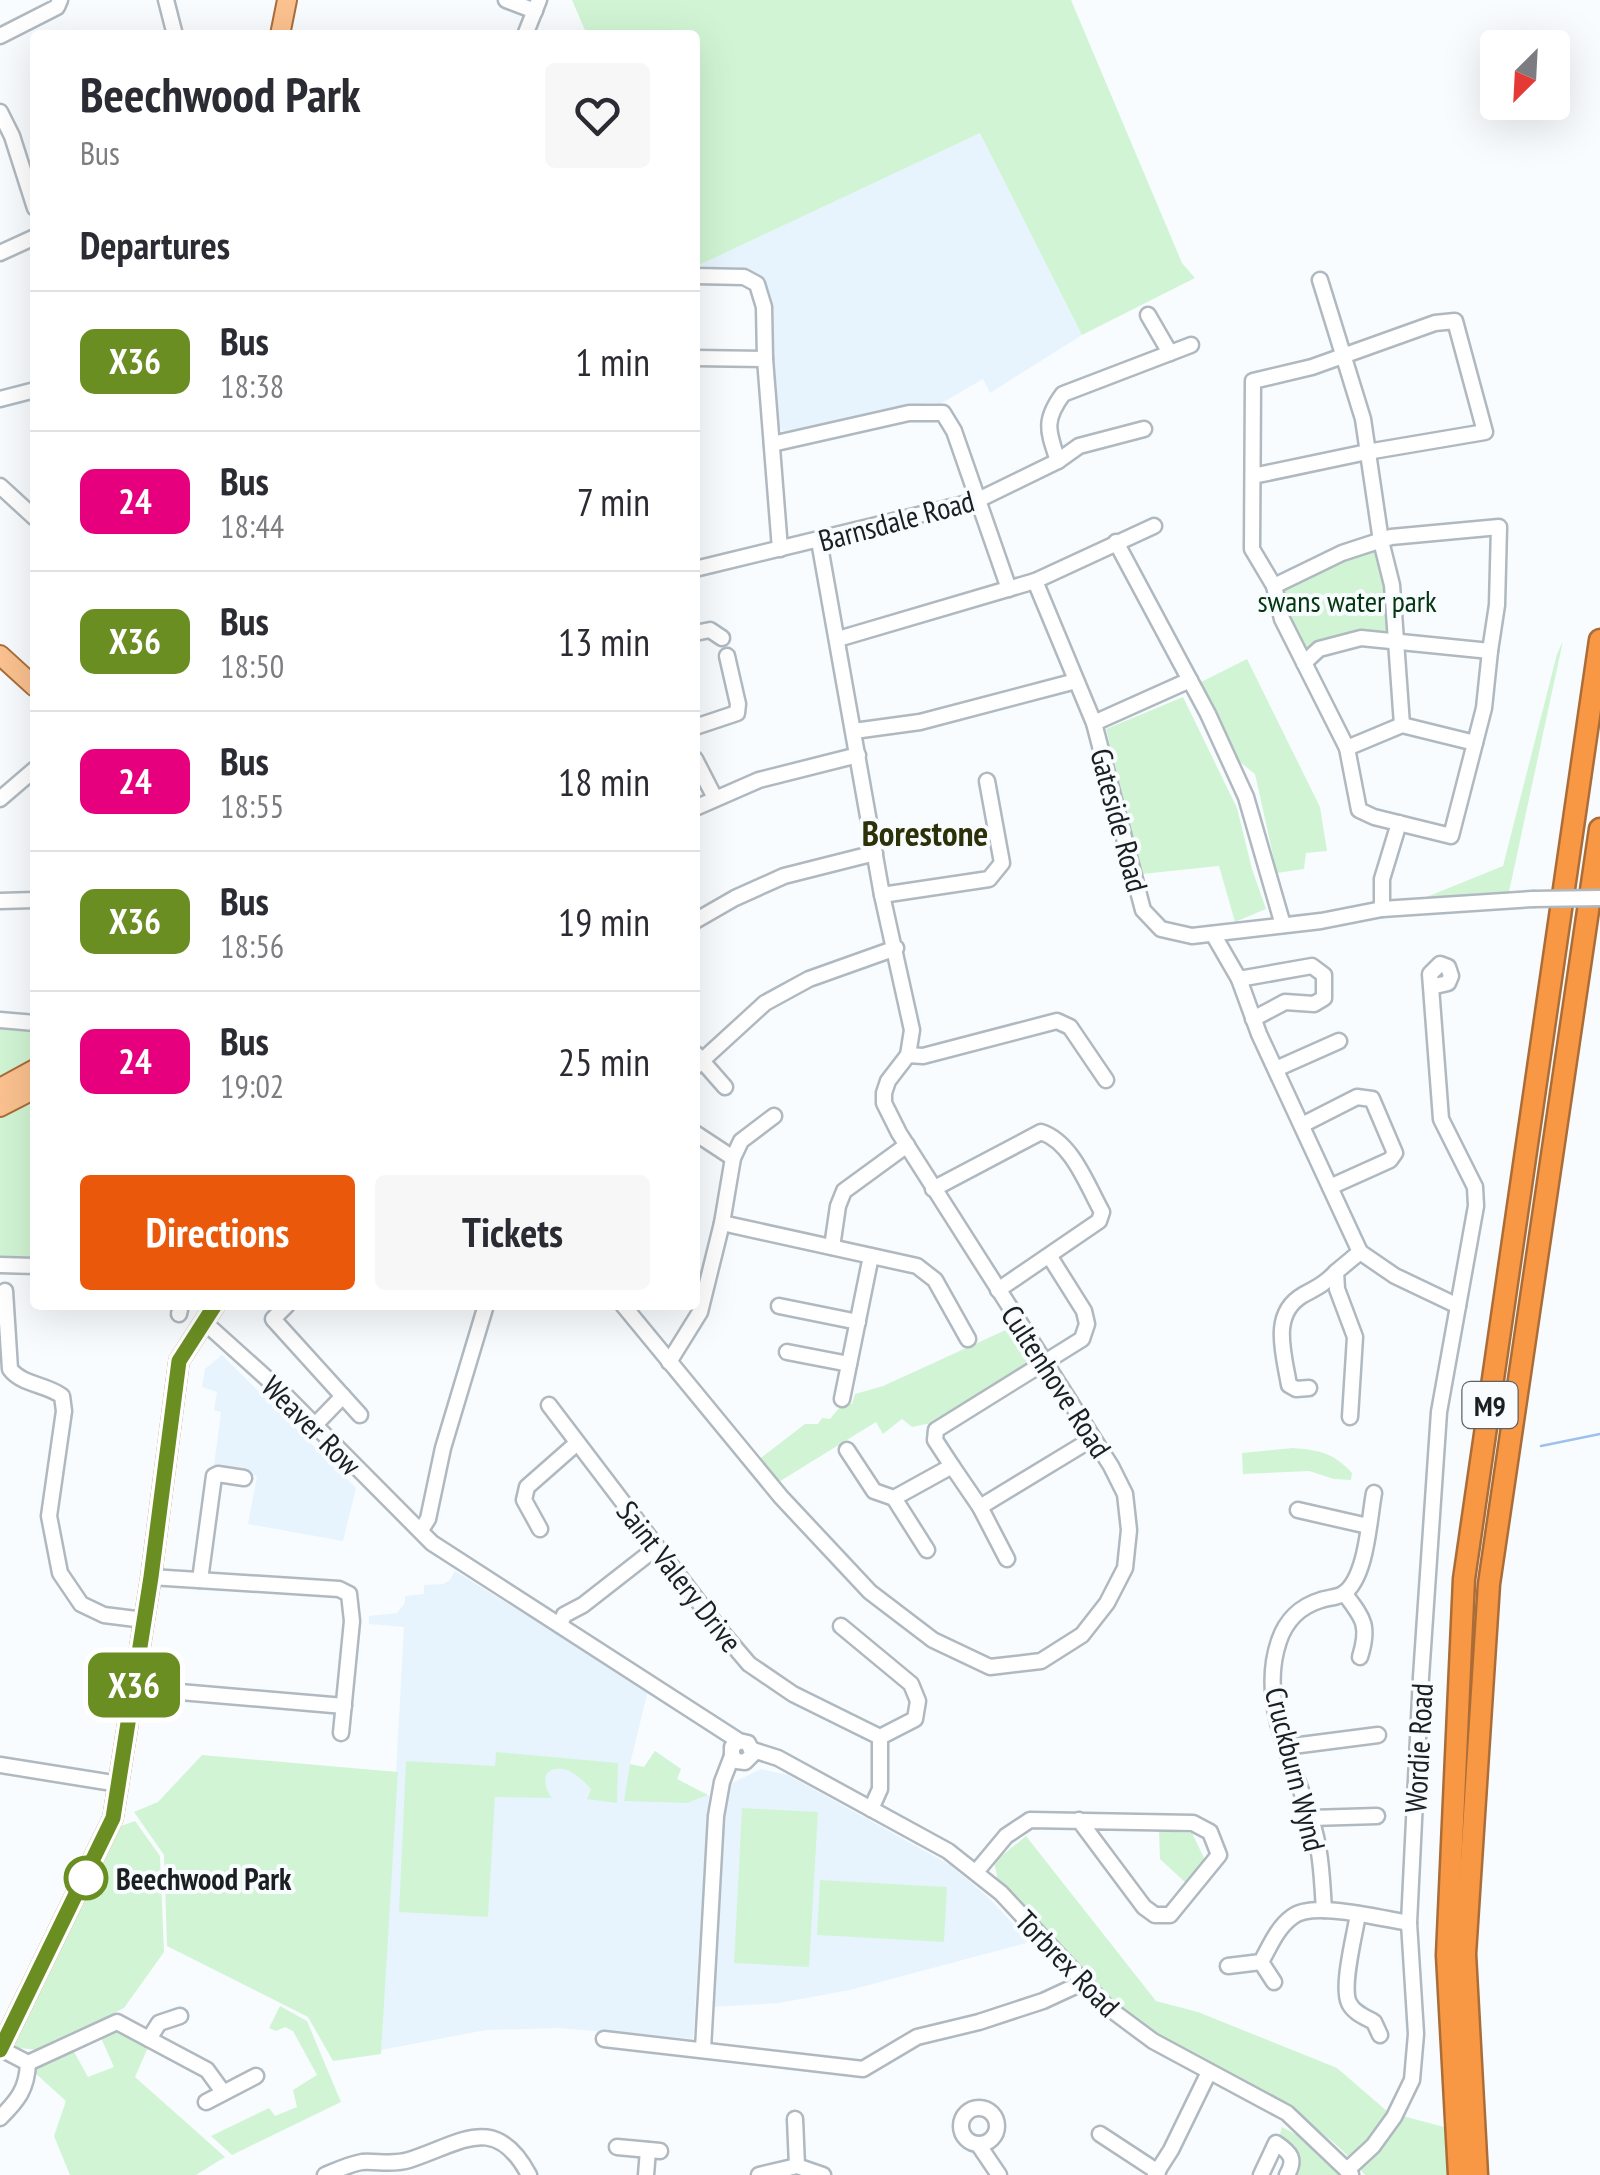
<!DOCTYPE html>
<html lang="en">
<head>
<meta charset="utf-8">
<style>
  :root { --surface:#fff; --page:#f7f7f7; --text:#2b2b33; --muted:#7c7c81; --line:#e1e1e2; --accent:#ea580c }
  body { margin:0; font-family:"PT Sans Narrow",sans-serif; background:var(--page); color:var(--text); height:100vh; display:flex; flex-direction:column; font-size:38px; white-space:nowrap }
  * { box-sizing:border-box; margin:0 }
  p { font-size:32px; color:var(--muted) }
  .icon { flex:none; width:55px; height:55px; fill:none; stroke:currentColor; stroke-width:2; stroke-linecap:round; stroke-linejoin:round }
  .map { position:relative; flex:1; overflow:hidden }
  .drawer { position:absolute; left:30px; top:30px; width:670px; height:1280px; display:flex; flex-direction:column; background:var(--surface); border-radius:10px; box-shadow:0 10px 40px #0002 }
  .drawer>* { flex:none }
  .badge { padding:0 20px; border-radius:15px; font-size:35px; line-height:65px }
  .needle { width:65px; rotate:204deg }
  .fabs { position:absolute; left:1480px; top:30px; display:grid; gap:20px }
  .fabs a { display:grid; place-items:center; width:90px; height:90px; border-radius:10px; background:var(--surface); box-shadow:0 10px 40px #0002; font-size:50px }
  .map>.badge { position:absolute; translate:-50% -50%; box-shadow:0 0 0 5px #fff }
  h2 { padding:0 50px; font-size:38px; line-height:90px }
  .round { display:grid; place-items:center; flex:none; width:105px; height:105px; border-radius:10px; background:var(--page) }
  .head { display:flex; align-items:center; justify-content:space-between; height:170px; padding:0 50px }
  h1 { font-size:48px; font-weight:700; line-height:75px }
  .cta { display:flex; gap:20px; margin-top:auto; padding:20px 50px }
  .cta a { flex:1; height:115px; border-radius:10px; background:var(--accent); color:#fff; font-size:40px; font-weight:700; line-height:115px; text-align:center }
  .cta a+a { background:var(--page); color:var(--text) }
  ul { padding:0; list-style:none }
  li { display:flex; align-items:center; gap:30px; height:140px; padding:0 50px; border-top:2px solid var(--line) }
  li div { flex:1 }
  li b { display:block; font-size:38px }
  li em { font-style:normal }
  li .badge { min-width:110px; font-weight:700; text-align:center }
  .map>svg:first-child { display:block }
</style>
</head>
<body>
<div class="map">
<svg width="1600" height="2175" viewBox="0 0 1600 2175">
  <rect width="100%" height="100%" fill="#f8fcff"/>
  <g fill="#e7f4fd">
    <polygon points="981,132 1082,335 990,393 983,379 940,404 926,403 861,421 783,431 778,426 771,311 766,288 758,276 749,271 695,270 695,267"/>
    <polygon points="222,1355 356,1488 343,1541 248,1524 257,1476 214,1466 221,1412 214,1410 217,1392 202,1387 205,1369"/>
    <polygon points="455,1571 648,1690 630,1764 644,1767 655,1751 681,1769 677,1779 709,1796 693,2039 558,2028 486,2030 381,2050 404,1627 369,1624 369,1616 397,1613 405,1603 405,1596 424,1594 424,1585 443,1584 450,1580"/>
    <polygon points="761,1769 788,1775 950,1865 989,1898 1030,1942 850,1990 779,2003 711,2007 722,1816 728,1785"/>
  </g>
  <g fill="#d1f5d4">
    <polygon points="572,0 1071,0 1182,263 1195,278 1082,335 980,133 695,267 695,35 587,35"/>
    <polygon points="1380,545 1392,637 1304,656 1287,622 1278,588"/>
    <polygon points="1563,641 1509,892 1419,900 1503,866 1557,654"/>
    <polygon points="1247,659 1320,807 1327,851 1306,853 1304,869 1277,873 1255,774 1231,755 1201,682"/>
    <polygon points="1183,697 1237,808 1252,869 1266,909 1235,922 1219,866 1142,874 1106,729"/>
    <polygon points="0,1025 35,1030 35,1261 0,1257"/>
    <polygon points="1010,1328 1033,1362 931,1423 912,1427 902,1419 883,1434 876,1422 777,1483 758,1460 805,1424 818,1424 822,1418 830,1419 843,1403 852,1404 855,1394 883,1386"/>
    <path d="M1293 1448C1319 1450 1334 1453 1352 1473L1351 1480 1334 1479 1309 1471 1243 1474 1242 1453Z"/>
    <polygon points="655,1751 681,1769 677,1779 708,1795 687,1803 624,1801 630,1764 644,1767"/>
    <path d="M496 1752 618 1763 617 1803 587 1799 591 1789C585 1782 572 1770 563 1769 541 1766 542 1785 552 1798L495 1797 488 1917 399 1912 406 1761 495 1766Z"/>
    <polygon points="202,1755 398,1772 381,2054 333,2061 308,2017 167,1946 164,1855 134,1812 158,1802"/>
    <polygon points="742,1808 818,1812 809,1967 734,1963"/>
    <polygon points="135,1821 160,1856 164,1952 124,2008 39,2050 18,2048 12,2042 118,1827"/>
    <polygon points="1159,1831 1192,1833 1207,1864 1186,1883 1160,1859"/>
    <path d="M1026 1836 1156 2001 1198 2012 1337 2068 1388 2112 1444 2127 1447 2175H1365C1307 2103 1217 2079 1144 2027 1088 1987 1044 1930 998 1881L994 1862Z"/>
    <polygon points="820,1880 947,1887 944,1942 817,1935"/>
    <polygon points="280,2006 307,2021 341,2102 232,2155 211,2136 269,2108 275,2116 297,2107 293,2090 317,2075 293,2031 285,2027 276,2031 269,2028"/>
    <polygon points="117,2028 149,2045 135,2077 225,2157 196,2175 70,2175 54,2136 66,2101 35,2073 36,2066 73,2050 88,2077 114,2067 101,2038"/>
    <polygon points="1282,2127 1308,2141 1341,2175 1293,2175 1300,2159 1280,2134"/>
  </g>
  <g fill="none" stroke-linecap="round" stroke-linejoin="round">
    <polyline stroke="#9dc0ec" stroke-width="2.5" points="1541,1446 1600,1434"/>
    <defs>
      <g id="minor">
        <polyline points="166,0 175,35"/>
        <polyline points="506,0 535,11"/>
        <polyline points="525,35 539,0"/>
        <polyline points="0,36 57,7 60,0"/>
        <polyline points="0,112 12,136 35,208"/>
        <polyline points="0,253 35,237"/>
        <polyline points="695,276 744,277 757,284 764,307 765,359 780,549"/>
        <polyline points="1320,280 1363,419 1381,541 1392,585 1402,725"/>
        <polyline points="1148,315 1170,353"/>
        <polyline points="695,358 765,359"/>
        <polyline points="0,399 35,390"/>
        <polyline points="772,444 909,413 943,413 954,431 1009,589"/>
        <path d="M1058 461C1048 431 1043 421 1063 394L1191 345"/>
        <polyline points="1253,476 1367,452 1485,432 1455,321 1435,323 1312,367 1253,381 1252,549 1274,586 1282,619 1347,748"/>
        <polyline points="0,486 35,518"/>
        <polyline points="1116,542 1208,714 1246,797 1283,925"/>
        <polyline points="695,569 976,501 1058,461 1079,446 1144,429"/>
        <polyline points="1035,581 1094,723 1143,910 1161,929 1192,936 1321,921 1382,909 1533,899"/>
        <polyline points="1274,586 1342,553 1391,537 1499,527 1497,605 1490,651 1361,638 1319,649 1304,663"/>
        <polyline points="695,633 710,630 722,638"/>
        <polyline points="838,639 1035,581 1154,526"/>
        <polyline points="1094,723 1190,680"/>
        <polygon points="1402,725 1475,743 1451,836 1374,817 1359,810 1347,748"/>
        <polyline points="695,727 737,713 738,704 727,656"/>
        <polyline points="854,731 920,722 1076,681"/>
        <polyline points="1475,743 1484,708 1490,651"/>
        <polyline points="695,759 715,798"/>
        <polyline points="0,799 35,769"/>
        <polyline points="695,808 759,780 858,755"/>
        <polyline points="882,895 989,879 1002,863 987,781"/>
        <polyline points="0,901 35,900"/>
        <polyline points="1382,909 1382,879 1399,823"/>
        <polyline points="695,921 735,898 784,876 875,853"/>
        <polyline points="1213,934 1239,979 1259,1034 1360,1252"/>
        <polyline points="1239,979 1312,966 1324,975 1324,998 1314,1004 1285,1002 1253,1019"/>
        <polyline points="0,1020 35,1023"/>
        <polyline points="696,1054 725,1087"/>
        <polyline points="908,1055 923,1056 1057,1021 1070,1027 1106,1080"/>
        <polyline points="695,1067 765,1003 809,979 896,948"/>
        <polyline points="1276,1069 1339,1041"/>
        <polyline points="1302,1125 1357,1097 1372,1099 1395,1153 1390,1160 1330,1187"/>
        <polyline points="695,1133 733,1158"/>
        <path d="M933 1189 1041 1132C1072 1142 1087 1185 1102 1212L1099 1221 998 1290"/>
        <polyline points="722,1223 917,1266 935,1280 968,1339"/>
        <polyline points="832,1247 838,1206 844,1191 907,1145"/>
        <polyline points="0,1265 35,1266"/>
        <path d="M5 1291 10 1369C22 1385 46 1384 62 1396L64 1411 49 1516 60 1573 81 1604 104 1615 144 1620"/>
        <polyline points="287,1305 273,1319 360,1415"/>
        <polyline points="623,1305 781,1497 870,1592 933,1640 990,1667 1041,1661 1082,1635 1107,1603 1125,1568 1129,1530 1125,1494 1111,1466 899,1133 884,1103 884,1093 888,1081 908,1055 912,1030 882,895 819,541"/>
        <polyline points="779,1306 858,1322"/>
        <polyline points="179,1314 181,1305"/>
        <polyline points="203,1321 283,1393 432,1543 739,1741 748,1743 753,1754 745,1762 737,1761 732,1756 732,1747 739,1741"/>
        <polyline points="787,1352 849,1364"/>
        <polyline points="669,1362 700,1312 722,1223 733,1158 741,1141 774,1116"/>
        <path d="M1309 1388 1296 1389 1289 1385C1284 1354 1270 1314 1303 1295 1316 1288 1326 1283 1336 1272"/>
        <polyline points="842,1399 871,1256"/>
        <polyline points="549,1405 720,1630 749,1664 793,1694 880,1737 880,1789 871,1809"/>
        <polyline points="1350,1417 1355,1337 1337,1289 1336,1272 1360,1252 1395,1276 1458,1306"/>
        <polyline points="314,1426 343,1396"/>
        <polyline points="847,1450 874,1491 894,1498 927,1550"/>
        <polyline points="952,1466 935,1440 936,1430 1082,1339 1087,1324 1084,1311 1050,1257"/>
        <polyline points="894,1498 952,1466 980,1507 1007,1559"/>
        <polyline points="980,1507 1092,1439"/>
        <polyline points="1298,1510 1368,1526"/>
        <polyline points="540,1529 524,1500 527,1487 577,1443"/>
        <polyline points="421,1530 428,1519 443,1448 486,1305"/>
        <polyline points="151,1577 339,1589 349,1594 352,1621 341,1733"/>
        <polyline points="200,1580 214,1476 218,1474 244,1478"/>
        <path d="M1344 1593C1363 1618 1370 1625 1360 1657"/>
        <polyline points="560,1625 564,1615 583,1605 656,1548"/>
        <polyline points="841,1626 911,1684 918,1701 915,1719 880,1737"/>
        <polyline points="133,1688 344,1706"/>
        <polyline points="1285,1747 1378,1735"/>
        <polyline points="753,1750 778,1758 948,1851 1001,1893 1106,2006 1153,2041 1287,2113 1351,2174"/>
        <polyline points="0,1765 119,1784"/>
        <polyline points="1311,1818 1377,1816"/>
        <polyline points="976,1872 1006,1836 1030,1820 1193,1823 1210,1832 1219,1855 1170,1915 1155,1915 1144,1907 1079,1820"/>
        <path d="M1324 1910C1322 1879 1321 1848 1311 1819 1293 1762 1258 1702 1279 1641 1286 1620 1301 1606 1321 1600 1327 1598 1338 1597 1343 1594 1367 1578 1369 1519 1374 1493"/>
        <path d="M1358 1914C1355 1934 1341 1986 1349 2003 1354 2013 1365 2017 1374 2022L1380 2035"/>
        <polyline points="1261,1962 1274,1982"/>
        <path d="M1228 1966 1261 1962C1270 1946 1277 1928 1292 1917 1313 1900 1383 1919 1409 1923"/>
        <polyline points="149,2039 159,2023 180,2016"/>
        <polyline points="604,2039 863,2069 917,2037 979,2022 1043,2001 1082,1983"/>
        <polyline points="1,2049 28,2063"/>
        <polyline points="703,2049 716,1816 722,1782 732,1756"/>
        <polyline points="28,2063 117,2022 207,2070 223,2092"/>
        <polyline points="206,2102 256,2076"/>
        <circle cx="979" cy="2126" r="18"/>
        <path d="M0 2118C18 2100 27 2089 28 2063"/>
        <polyline points="795,2119 797,2166"/>
        <polyline points="1100,2134 1158,2172"/>
        <polyline points="978,2144 999,2175"/>
        <polyline points="617,2147 660,2151"/>
        <polyline points="1347,2170 1373,2146 1394,2117 1412,2080 1416,2034 1409,1923 1421,1677 1439,1412 1476,1206 1475,1187 1441,1119 1431,987 1430,974 1440,964 1448,967 1451,976 1448,983 1431,987"/>
        <path d="M325 2175C337 2170 350 2164 362 2162 377 2161 394 2165 409 2160 460 2144 495 2111 529 2175"/>
        <polyline points="646,2175 648,2150"/>
        <polyline points="759,2175 797,2166 823,2175"/>
        <polyline points="1155,2175 1171,2150 1209,2072"/>
        <path d="M1261 2175 1276 2143C1291 2153 1296 2159 1287 2175"/>
      </g>
      <g id="major">
        <polyline points="280,35 287,0"/>
        <polyline points="0,655 35,687"/>
        <polyline points="0,1088 35,1069"/>
        <polyline points="0,1107 35,1089"/>
        <polyline points="0,2050 113,1818 151,1577 179,1361 215,1305"/>
      </g>
      <g id="highway">
        <polyline points="1459,2175 1447,1955 1464,1579 1600,640"/>
        <polyline points="1477,2175 1465,1954 1489,1584 1600,829"/>
      </g>
    </defs>
    <use href="#minor" stroke="#b0b9c0" stroke-width="19"/>
    <use href="#major" stroke="#ab6d38" stroke-width="22"/>
    <use href="#highway" stroke="#ab6d38" stroke-width="25"/>
    <use href="#minor" stroke="#fff" stroke-width="14"/>
    <use href="#major" stroke="#fbc18f" stroke-width="18"/>
    <use href="#highway" stroke="#f89744" stroke-width="20"/>
    <defs>
      <polyline id="minor-bridge" points="1533,899 1600,898"/>
    </defs>
    <use href="#minor-bridge" stroke="#b0b9c0" stroke-width="19" stroke-linecap="butt"/>
    <use href="#minor-bridge" stroke="#fff" stroke-width="14"/>
  </g>
  <g fill="none" stroke-linecap="round" stroke-linejoin="round">
    <defs>
      <polyline id="line" points="0,2050 113,1818 151,1577 179,1361 215,1305"/>
    </defs>
    <use href="#line" stroke="#fff" stroke-width="22"/>
    <use href="#line" stroke="#6b8e23" stroke-width="15"/>
  </g>
  <circle fill="#fff" stroke="#6b8e23" stroke-width="5" cx="86" cy="1878" r="20"/>
  <g text-anchor="middle" dominant-baseline="central" stroke-width="8" stroke-linejoin="round" paint-order="stroke">
    <rect fill="#f8fcff" stroke="#5e6164" stroke-width="2.5" x="1462.5" y="1382" width="55" height="46" rx="8"/>
    <g font-size="28" font-weight="bold" fill="#1c1f22">
      <text x="1490" y="1405">M9</text>
    </g>
    <g font-size="30" fill="#1c1f22" stroke="#f8fcff">
      <text transform="translate(896 520) rotate(-15)">Barnsdale Road</text>
      <text transform="translate(1120 820) rotate(75)">Gateside Road</text>
      <text transform="translate(1057 1381) rotate(57)">Cultenhove Road</text>
      <text transform="translate(312 1425) rotate(45)">Weaver Row</text>
      <text transform="translate(680 1576) rotate(52)">Saint Valery Drive</text>
      <text transform="translate(1418 1748) rotate(-87)">Wordie Road</text>
      <text transform="translate(1296 1769) rotate(76)">Cruckburn Wynd</text>
      <text transform="translate(1068 1963) rotate(46)">Torbrex Road</text>
    </g>
    <g font-size="30" fill="#043610" stroke="#f8fcff">
      <text x="1347" y="600">swans water park</text>
    </g>
    <g font-size="30" font-weight="bold" fill="#1c1f22" stroke="#f8fcff" text-anchor="start">
      <text x="116" y="1878">Beechwood Park</text>
    </g>
    <g font-size="35" font-weight="bold" fill="#2d3108" stroke="#f8fcff">
      <text x="925" y="833">Borestone</text>
    </g>
  </g>
</svg>
<div class="fabs">
<a><svg class="needle" viewBox="-14 -14 28 28"><path d="M0-13l5 13h-10z" fill="#e53935"/><path d="M0 13l5-13h-10z" fill="#7c7c81"/></svg></a>
</div>
<b class="badge" style="left:134px;top:1685px;background:#6b8e23;color:#fff">X36</b>
<section class="drawer">
<div class="head"><div><h1>Beechwood Park</h1><p>Bus</p></div><a class="round"><svg class="icon" aria-label="heart" viewBox="0 0 24 24"><path d="M12 20l-8-8c-3-5 5-10 8-4 3-6 11-1 8 4z"/></svg></a></div>
<h2>Departures</h2>
<ul>
<li><span class="badge" style="background:#6b8e23;color:#fff">X36</span><div><b>Bus</b><p>18:38</p></div><em>1 min</em></li>
<li><span class="badge" style="background:#e6007e;color:#fff">24</span><div><b>Bus</b><p>18:44</p></div><em>7 min</em></li>
<li><span class="badge" style="background:#6b8e23;color:#fff">X36</span><div><b>Bus</b><p>18:50</p></div><em>13 min</em></li>
<li><span class="badge" style="background:#e6007e;color:#fff">24</span><div><b>Bus</b><p>18:55</p></div><em>18 min</em></li>
<li><span class="badge" style="background:#6b8e23;color:#fff">X36</span><div><b>Bus</b><p>18:56</p></div><em>19 min</em></li>
<li><span class="badge" style="background:#e6007e;color:#fff">24</span><div><b>Bus</b><p>19:02</p></div><em>25 min</em></li>
</ul>
<div class="cta"><a>Directions</a><a>Tickets</a></div>
</section>
</div>
</body>
</html>
